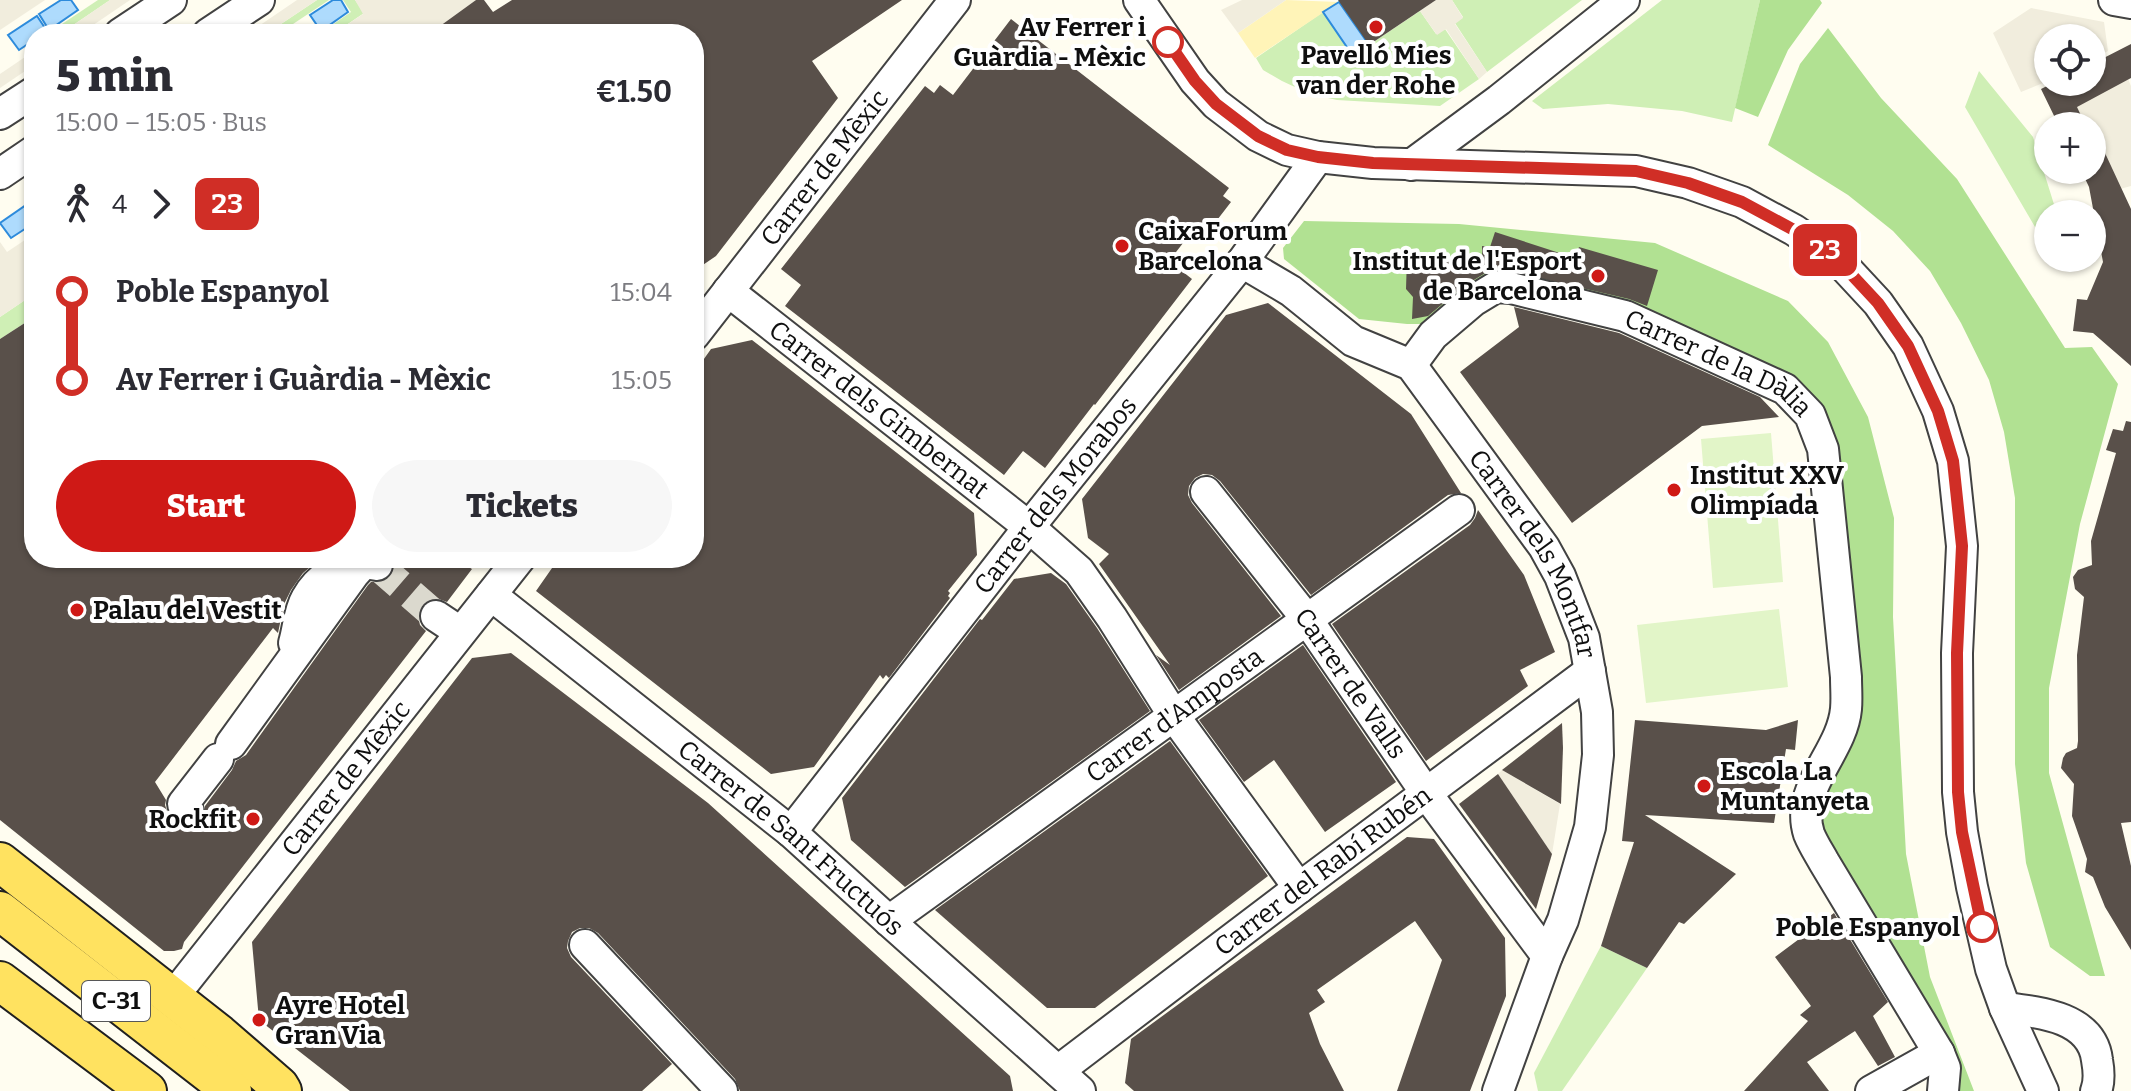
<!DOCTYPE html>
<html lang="en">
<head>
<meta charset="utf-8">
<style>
  :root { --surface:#fff; --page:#f7f7f7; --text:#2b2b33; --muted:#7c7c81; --accent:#cf1916 }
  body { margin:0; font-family:Bitter,serif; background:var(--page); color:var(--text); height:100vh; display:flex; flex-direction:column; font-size:30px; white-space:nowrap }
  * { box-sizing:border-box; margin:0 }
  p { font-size:26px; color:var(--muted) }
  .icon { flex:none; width:44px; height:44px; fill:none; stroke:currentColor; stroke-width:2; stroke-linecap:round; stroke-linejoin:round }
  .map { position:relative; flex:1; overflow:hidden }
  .panel { position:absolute; left:24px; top:24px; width:680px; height:544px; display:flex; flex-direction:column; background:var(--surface); border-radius:32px; box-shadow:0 2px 6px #0004 }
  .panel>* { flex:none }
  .badge { padding:0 16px; border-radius:12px; font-size:28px; line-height:52px }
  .buttons { position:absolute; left:2034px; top:24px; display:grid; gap:16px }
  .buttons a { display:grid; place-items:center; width:72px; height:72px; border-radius:50%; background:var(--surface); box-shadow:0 2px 6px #0004; font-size:40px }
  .map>.badge { position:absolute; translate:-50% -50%; box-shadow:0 0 0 4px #fff }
  .legs { display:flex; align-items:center; gap:12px; height:88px; padding:0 32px; font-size:26px }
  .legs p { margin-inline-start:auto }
  .overview { display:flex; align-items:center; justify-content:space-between; height:136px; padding:0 32px }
  h1 { font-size:44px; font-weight:800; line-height:60px }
  .action { display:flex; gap:16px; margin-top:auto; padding:16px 32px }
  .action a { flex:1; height:92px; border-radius:48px; background:var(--accent); color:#fff; font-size:32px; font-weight:800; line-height:92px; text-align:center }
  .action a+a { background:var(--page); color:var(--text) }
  ul { padding:0 32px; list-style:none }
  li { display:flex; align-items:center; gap:28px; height:88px; font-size:30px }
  li i { display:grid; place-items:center; width:12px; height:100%; margin:0 10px; background:currentColor }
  li i::after { content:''; width:20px; height:20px; margin:-10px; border:6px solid; border-radius:50%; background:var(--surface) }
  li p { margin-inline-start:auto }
  li:first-child i { background:linear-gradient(#0000 50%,currentColor 0) }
  li:last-child i { background:linear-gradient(currentColor 50%,#0000 0) }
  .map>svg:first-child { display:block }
</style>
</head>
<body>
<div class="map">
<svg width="2131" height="1091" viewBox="0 0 2131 1091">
  <rect width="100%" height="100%" fill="#fffdf0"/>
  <g fill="#cfefb5">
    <polygon points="98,0 110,0 60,34 47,34"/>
    <polygon points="317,0 329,0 278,34 266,34"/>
    <polygon points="343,0 355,0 364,13 333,34 319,34 351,12"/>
    <polygon points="1452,0 1582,0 1487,72 1455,23 1463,17"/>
    <polygon points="1662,0 1760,0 1732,122 1682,111 1608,104 1543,109 1532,101"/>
    <polygon points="1420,11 1436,34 1445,29 1479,79 1440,106 1337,100 1310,94 1282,81 1263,70 1256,58 1323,12 1351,52 1367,42 1369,45"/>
    <polygon points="1979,71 2033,137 2057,214 2048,214 2048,221 2035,227 1965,107"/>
    <polygon points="34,294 34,317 0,339 0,317"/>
    <polygon points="1601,946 1647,968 1562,1091 1538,1091 1534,1073"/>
  </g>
  <g fill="#b1e192">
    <polygon points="1760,0 1820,0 1822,3 1788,50 1758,117 1735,108"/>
    <polygon points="1828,28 1881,98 1957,179 2065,348 2092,347 2118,384 2080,524 2049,688 2049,773 2105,976 2090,976 2050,947 2026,863 2015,764 2015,498 2004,432 1989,380 1961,323 1930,271 1893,231 1848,195 1768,145 1800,64"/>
    <polygon points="1304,221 1459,224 1655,243 1788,301 1828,342 1868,417 1894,518 1893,617 1906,854 1930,977 1974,1091 1954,1091 1818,834 1820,793 1858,715 1828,421 1557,287 1522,275 1512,275 1431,324 1407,324 1359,319 1284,259 1283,248"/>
  </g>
  <polygon fill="#fff4b8" points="1286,0 1339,2 1255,58 1238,33"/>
  <g fill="#e2f5c8">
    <polygon points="1771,433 1783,582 1713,588 1701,439"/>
    <polygon points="1779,609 1788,687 1646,703 1637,625"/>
  </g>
  <g fill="#f1eddd">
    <polygon points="0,0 45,0 0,30"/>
    <polygon points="110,0 130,0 80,34 60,34"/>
    <polygon points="297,0 317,0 266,34 247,34"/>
    <polygon points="355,0 476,0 429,34 333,34 363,14"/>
    <polygon points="1242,0 1286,0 1238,33 1221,10"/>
    <polygon points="1436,0 1452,0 1463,18 1455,24 1487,72 1479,79 1446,29 1437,35 1420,11"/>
    <polygon points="2031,8 2104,22 2108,51 2092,59 2092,38 2048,38 2048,81 2021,92 1993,33"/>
    <polygon points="34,51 34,65 0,88 0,74"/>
    <polygon points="2128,79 2131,86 2131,186 2120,189 2118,182 2092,126 2086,126 2076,105"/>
    <polygon points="34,234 34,294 0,317 0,242 7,252"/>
    <polygon points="1502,770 1560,804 1552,854 1498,774"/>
  </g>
  <g fill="#aedbfd" stroke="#2d8bdc" stroke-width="2">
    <polygon points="61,0 71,0 78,10 49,30 39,14"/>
    <polygon points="333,0 341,0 348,12 321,31 310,15"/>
    <polygon points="1339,2 1367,42 1351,53 1323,12"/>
    <polygon points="37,16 47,31 43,34 34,34 34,40 19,50 8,35"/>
    <polygon points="29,203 34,210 34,223 11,238 0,223"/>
  </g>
  <g fill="#59504a">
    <polygon points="476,0 484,0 493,12 512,0 902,0 812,61 838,98 716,256 694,271 694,34 429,34"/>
    <polygon points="1338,0 1436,0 1369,45"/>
    <polygon points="1011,19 1229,188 1223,196 1231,202 1204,237 1194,229 1169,261 1192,279 1095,405 1094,404 1045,468 1023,451 1004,475 785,306 801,285 781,269 925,86 934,93 940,85 953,95"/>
    <polygon points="2131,44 2131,78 2077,107 2086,126 2059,126 2041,89 2055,82 2092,82 2092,64"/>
    <polygon points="2092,125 2131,209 2131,366 2093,333 2073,331 2077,299 2087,300 2103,262 2089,187 2081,170 2092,170"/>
    <polygon points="1495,232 1575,258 1579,247 1658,270 1647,306 1629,299 1505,270 1504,266 1498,269 1487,272 1464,286 1428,316 1412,319 1413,297 1406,289 1407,257 1482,259 1482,246 1490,247"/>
    <polygon points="1268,303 1411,414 1461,493 1448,495 1311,595 1220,481 1212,475 1203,474 1195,478 1189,486 1188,495 1192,503 1281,616 1179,690 1156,655 1170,665 1099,564 1109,554 1088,538 1082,499 1226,315"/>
    <polygon points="1514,307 1619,333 1760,397 1779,417 1702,426 1572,523 1460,372 1519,327"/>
    <polygon points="34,317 34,558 321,558 303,573 291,590 284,604 278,633 273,628 155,782 166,800 165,805 168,814 180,827 190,829 199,825 204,819 205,806 232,770 236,761 246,755 368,585 371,582 384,581 391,576 395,567 393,558 454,558 472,569 447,602 436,598 427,600 422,605 418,616 420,625 426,631 184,942 182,949 174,951 164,951 0,820 0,339"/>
    <polygon points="752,340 974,513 977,555 948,591 950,593 948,596 950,598 889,678 886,675 883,679 880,675 814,767 771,774 536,591 559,558 694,558 694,373 711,349"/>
    <polygon points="2126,421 2131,422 2131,822 2121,823 2131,866 2131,950 2105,907 2093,877 2085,872 2087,859 2072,816 2074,784 2061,768 2063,758 2066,753 2077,748 2078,741 2077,655 2084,597 2075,589 2073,577 2078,570 2092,565 2091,541 2116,453 2106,450 2113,429 2123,431"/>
    <polygon points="1478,510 1524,575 1555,652 1520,670 1528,686 1426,761 1332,624 1470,525 1475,518"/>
    <polygon points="1051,573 1066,584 1097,628 1150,711 905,887 851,840 842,798 980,619 982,620 1014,579"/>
    <polygon points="1303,645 1396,782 1325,832 1274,760 1244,782 1199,720"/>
    <polygon points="511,653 708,803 1010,1076 1013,1091 740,1091 735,1079 598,933 589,928 580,928 572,932 568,941 567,948 571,957 672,1064 642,1091 350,1091 259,1020 252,942 472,658"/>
    <polygon points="1635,720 1766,730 1798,720 1795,750 1786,749 1774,823 1645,815 1736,874 1684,924 1679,922 1647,968 1601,946 1634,842 1622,841"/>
    <polygon points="1562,723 1563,748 1561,804 1502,770"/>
    <polygon points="1170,741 1268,876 1095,1008 1047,1008 935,910"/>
    <polygon points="1498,774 1552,854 1536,909 1459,804"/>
    <polygon points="1407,837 1434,839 1505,938 1506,996 1470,1091 1397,1091 1442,960 1415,921 1317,990 1325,1002 1309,1013 1320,1044 1344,1091 1134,1091 1125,1083 1131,1039"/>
    <polygon points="1834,913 1888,1002 1873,1016 1895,1057 1878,1066 1855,1031 1807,1062 1829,1091 1744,1091 1808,1021 1800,1015 1811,1006 1775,957"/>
  </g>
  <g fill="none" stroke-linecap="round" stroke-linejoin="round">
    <polyline stroke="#dbd9ce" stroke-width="30" stroke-dasharray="30 15" stroke-linecap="butt" points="377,565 436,616"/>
    <defs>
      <g id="minor">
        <polyline points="1139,0 1195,81 1216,104 1258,136 1287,150 1318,157 1373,163 1636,171 1688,183 1742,202 1794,230 1838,260 1878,303 1908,346 1938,411 1953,461 1962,546 1957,653 1958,792 1962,832 1972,887 1991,969 2005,1008 2043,1091"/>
        <polyline points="2114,0 2131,3"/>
        <polyline points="120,34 171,0"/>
        <polyline points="208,34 259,0"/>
        <polyline points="0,114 34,92"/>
        <polyline points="1411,165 1499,100 1624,0"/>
        <polyline points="0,174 34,151"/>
        <path id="s1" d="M1242 262 1291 291 1353 341 1411 365 1544 547 1560 576 1584 638 1597 712 1598 755 1590 827 1563 920 1547 956 1498 1091"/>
        <path id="s2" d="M728 291 1029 527 1079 571 1112 618 1174 716 1299 888"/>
        <path id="s3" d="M694 335 955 0"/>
        <path id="s4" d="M1411 365 1433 335 1473 301 1496 287 1511 288 1625 316 1785 389 1810 415 1823 449 1846 677C1846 688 1847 699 1846 709 1842 753 1794 788 1809 834 1813 844 1819 853 1824 862L1939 1053 1945 1068 1943 1091"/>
        <path id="s5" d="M1206 492 1306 618 1426 793 1547 956"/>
        <path id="s6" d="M491 595 791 832 889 921 1080 1091"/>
        <polyline points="436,616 460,632"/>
        <path d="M294 643C298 630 299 611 306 599 318 577 340 564 364 563"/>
        <polyline points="231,744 354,574 364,563 377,565"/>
        <polyline points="188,811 183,804 218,759"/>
        <path id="s7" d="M791 832 1029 527 1242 262 1318 157"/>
        <path id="s8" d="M889 921 1459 510"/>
        <polyline points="585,945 722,1091"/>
        <path id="s9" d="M172 998 520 558"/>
        <path d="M2005 1008C2039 1012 2092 1017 2097 1060 2099 1071 2100 1081 2096 1091"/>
        <path id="s10" d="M1058 1071 1299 888 1590 671"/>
        <polyline points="1871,1091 1939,1053"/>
      </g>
      <g id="major">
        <polyline points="0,862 219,1034 279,1086 282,1091"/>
        <polyline points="0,911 232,1091"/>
        <polyline points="0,981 147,1091"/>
      </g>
    </defs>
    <use href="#minor" stroke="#424242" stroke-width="34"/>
    <use href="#major" stroke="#202020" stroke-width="42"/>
    <use href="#minor" stroke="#fff" stroke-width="30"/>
    <use href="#major" stroke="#ffe260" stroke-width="38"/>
  </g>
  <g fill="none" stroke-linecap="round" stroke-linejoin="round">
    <defs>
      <polyline id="line-1" points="1168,42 1195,81 1216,104 1258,136 1287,150 1318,157 1373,163 1636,171 1688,183 1742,202 1794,230 1838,260 1878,303 1908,346 1938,411 1953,461 1962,546 1957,653 1958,792 1962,832 1982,927"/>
    </defs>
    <use href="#line-1" stroke="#fff" stroke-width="18"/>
    <use href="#line-1" stroke="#d02e26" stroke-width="12"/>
  </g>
  <g fill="#cf1916" stroke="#fff" stroke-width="3">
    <circle cx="1376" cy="27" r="8"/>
    <circle cx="1122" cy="246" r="8"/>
    <circle cx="1598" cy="276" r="8"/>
    <circle cx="1674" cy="490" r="8"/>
    <circle cx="77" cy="610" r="8"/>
    <circle cx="1704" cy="786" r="8"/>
    <circle cx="253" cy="819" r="8"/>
    <circle cx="259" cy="1020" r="8"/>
  </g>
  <g fill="#fff" stroke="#d02e26" stroke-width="4">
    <circle cx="1168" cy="42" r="14"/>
    <circle cx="1982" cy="927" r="14"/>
  </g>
  <g text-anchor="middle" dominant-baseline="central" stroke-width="8" stroke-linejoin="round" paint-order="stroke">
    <rect fill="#fff" stroke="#575757" stroke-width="2" x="82" y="981" width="68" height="40" rx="6"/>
    <g font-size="24" font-weight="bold" fill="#0f0f0f">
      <text x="116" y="1001">C-31</text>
    </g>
    <g font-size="26" font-weight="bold" fill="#0f0f0f" stroke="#fff" text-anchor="end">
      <text x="1146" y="27">Av Ferrer i<tspan x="1146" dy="30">Guàrdia - Mèxic</tspan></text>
      <text x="1960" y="927">Poble Espanyol</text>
    </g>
    <g font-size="26" font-weight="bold" fill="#0f0f0f" stroke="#fff" text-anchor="start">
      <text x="1376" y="55" text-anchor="middle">Pavelló Mies<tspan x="1376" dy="30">van der Rohe</tspan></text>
      <text x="1138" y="231">CaixaForum<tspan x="1138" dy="30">Barcelona</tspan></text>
      <text x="1582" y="261" text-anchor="end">Institut de l'Esport<tspan x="1582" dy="30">de Barcelona</tspan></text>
      <text x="1690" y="475">Institut XXV<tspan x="1690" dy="30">Olimpíada</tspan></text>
      <text x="93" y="610">Palau del Vestit</text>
      <text x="1720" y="771">Escola La<tspan x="1720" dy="30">Muntanyeta</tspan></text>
      <text x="237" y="819" text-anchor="end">Rockfit</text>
      <text x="275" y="1005">Ayre Hotel<tspan x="275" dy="30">Gran Via</tspan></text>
    </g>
    <g font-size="26" fill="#0f0f0f" stroke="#fff">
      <text stroke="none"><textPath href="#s3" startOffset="212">Carrer de Mèxic</textPath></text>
      <text stroke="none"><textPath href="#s4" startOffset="354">Carrer de la Dàlia</textPath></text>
      <text stroke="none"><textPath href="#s2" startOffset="192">Carrer dels Gimbernat</textPath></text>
      <text stroke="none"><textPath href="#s7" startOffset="428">Carrer dels Morabos</textPath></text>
      <text stroke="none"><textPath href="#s1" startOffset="426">Carrer dels Montfar</textPath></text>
      <text stroke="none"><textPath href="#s5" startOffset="240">Carrer de Valls</textPath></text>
      <text stroke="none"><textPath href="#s8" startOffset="352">Carrer d'Amposta</textPath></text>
      <text stroke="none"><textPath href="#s9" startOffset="280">Carrer de Mèxic</textPath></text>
      <text stroke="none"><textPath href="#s6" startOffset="386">Carrer de Sant Fructuós</textPath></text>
      <text stroke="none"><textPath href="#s10" startOffset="332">Carrer del Rabí Rubén</textPath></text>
    </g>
  </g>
</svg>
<div class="buttons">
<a><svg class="icon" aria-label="locate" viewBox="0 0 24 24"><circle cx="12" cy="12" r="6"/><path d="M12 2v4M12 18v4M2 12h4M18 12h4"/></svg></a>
<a>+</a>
<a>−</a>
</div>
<b class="badge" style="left:1825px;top:250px;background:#d02e26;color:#fff">23</b>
<section class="panel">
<div class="overview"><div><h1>5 min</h1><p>15:00 – 15:05 · Bus</p></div><b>€1.50</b></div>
<div class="legs"><svg class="icon" aria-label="walk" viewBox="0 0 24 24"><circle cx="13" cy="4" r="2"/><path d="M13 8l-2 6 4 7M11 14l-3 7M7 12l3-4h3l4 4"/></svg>4<svg class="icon" aria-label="forward" viewBox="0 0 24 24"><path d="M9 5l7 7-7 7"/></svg><b class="badge" style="background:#d02e26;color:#fff">23</b></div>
<ul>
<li><i style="color:#d02e26"></i><b>Poble Espanyol</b><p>15:04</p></li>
<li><i style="color:#d02e26"></i><b>Av Ferrer i Guàrdia - Mèxic</b><p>15:05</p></li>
</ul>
<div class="action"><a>Start</a><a>Tickets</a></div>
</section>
</div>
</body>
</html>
